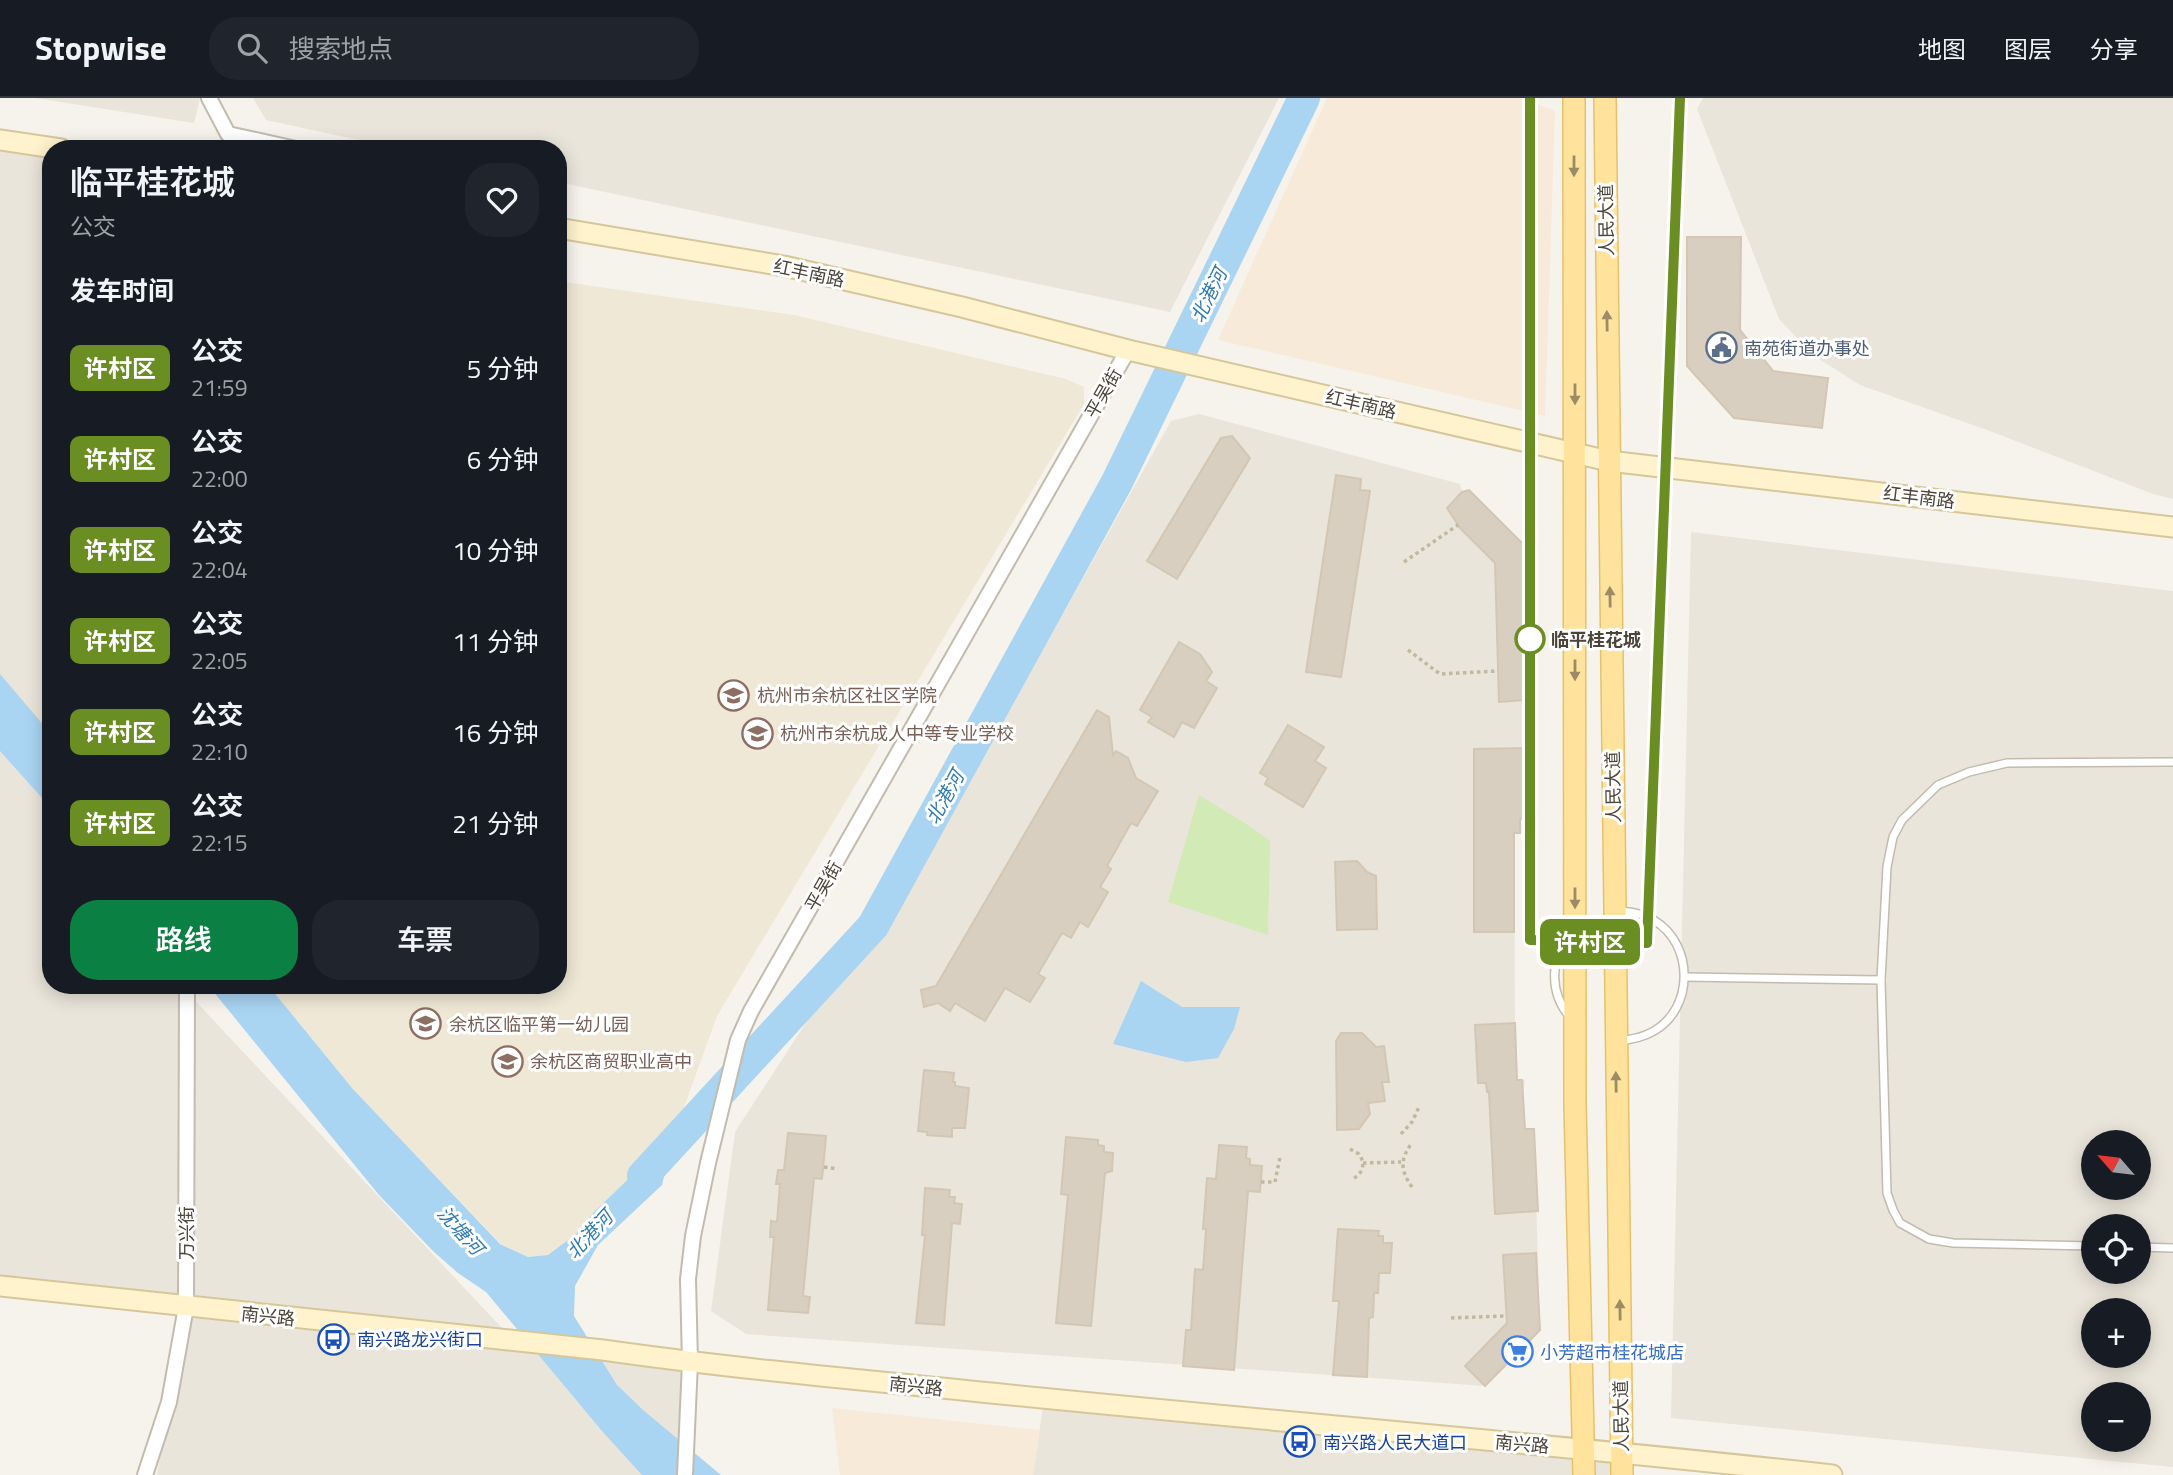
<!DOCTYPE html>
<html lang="zh">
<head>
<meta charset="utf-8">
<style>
  :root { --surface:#171b24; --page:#20242c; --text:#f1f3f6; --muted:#9ea1a6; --line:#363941; --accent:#0b8043 }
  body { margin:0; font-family:"Titillium Web","Noto Sans SC",sans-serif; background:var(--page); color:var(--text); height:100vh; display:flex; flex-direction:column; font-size:26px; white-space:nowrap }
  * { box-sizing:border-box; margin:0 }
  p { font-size:23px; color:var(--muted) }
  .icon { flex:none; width:38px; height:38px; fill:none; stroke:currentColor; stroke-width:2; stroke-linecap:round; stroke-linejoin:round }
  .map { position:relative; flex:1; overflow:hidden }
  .drawer { position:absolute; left:42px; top:42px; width:525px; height:854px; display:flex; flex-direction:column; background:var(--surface); border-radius:28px; box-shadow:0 4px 18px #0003 }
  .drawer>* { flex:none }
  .badge { padding:0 14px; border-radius:10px; font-size:24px; line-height:46px }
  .needle { width:46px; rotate:298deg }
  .controls { position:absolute; left:2081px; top:1032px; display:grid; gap:14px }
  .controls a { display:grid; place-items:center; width:70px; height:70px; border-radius:50%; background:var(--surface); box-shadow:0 4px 18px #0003; font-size:35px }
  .map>.badge { position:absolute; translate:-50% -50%; box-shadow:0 0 0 4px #fff }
  h2 { padding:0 28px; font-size:26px; line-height:63px }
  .round { display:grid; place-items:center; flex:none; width:74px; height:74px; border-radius:28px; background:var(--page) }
  .head { display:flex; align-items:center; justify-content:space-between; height:119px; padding:0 28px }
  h1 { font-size:33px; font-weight:600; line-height:52px }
  .cta { display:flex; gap:14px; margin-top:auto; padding:14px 28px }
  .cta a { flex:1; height:80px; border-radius:28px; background:var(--accent); color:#fff; font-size:28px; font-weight:600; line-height:80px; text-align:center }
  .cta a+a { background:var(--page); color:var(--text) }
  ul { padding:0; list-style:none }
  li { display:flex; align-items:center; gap:21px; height:91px; padding:0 28px }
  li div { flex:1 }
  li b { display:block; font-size:26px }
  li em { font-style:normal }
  li .badge { min-width:77px; font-weight:700; text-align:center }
  header { display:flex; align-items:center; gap:42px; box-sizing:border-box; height:98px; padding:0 35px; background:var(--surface); border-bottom:2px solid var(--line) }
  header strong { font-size:33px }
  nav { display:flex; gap:38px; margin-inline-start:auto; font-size:24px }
  .search { width:490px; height:63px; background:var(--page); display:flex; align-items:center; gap:18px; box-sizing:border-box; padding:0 24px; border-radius:28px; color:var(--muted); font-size:26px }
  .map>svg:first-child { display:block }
</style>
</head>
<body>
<header>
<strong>Stopwise</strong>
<div class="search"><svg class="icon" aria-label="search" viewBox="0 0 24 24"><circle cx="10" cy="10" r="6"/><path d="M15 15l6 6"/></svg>搜索地点</div>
<nav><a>地图</a><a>图层</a><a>分享</a></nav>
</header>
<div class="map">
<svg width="2173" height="1377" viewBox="0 0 2173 1377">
  <rect width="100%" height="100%" fill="#f6f3ec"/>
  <g fill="#eae5da" fill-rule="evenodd">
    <polygon points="35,0 200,0 194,25"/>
    <polygon points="253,0 1279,0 1170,214 558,84 558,51 400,51 266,22"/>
    <polygon points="1703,0 2173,0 2173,401 2153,396 1987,332 1860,287 1813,257 1779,221 1697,11"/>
    <polygon points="0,43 51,51 51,887 187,887 187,894 514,1243 690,1264 685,1377 157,1377 186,1209 0,1188"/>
    <polygon points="1199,316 1460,386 1462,394 1469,392 1530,453 1531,471 1526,475 1527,720 1520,721 1520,735 1514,736 1515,925 1517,981 1525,982 1523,999 1525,1031 1534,1031 1540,1232 1485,1288 746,1236 711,1213 735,1034 811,917 879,844 1171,323"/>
    <path d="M1691 434 2173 493V1369L1671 1320ZM2093 1045H2138V1090H2093ZM2093 1129H2138V1174H2093ZM2093 1213H2138V1258H2093ZM2093 1297H2138V1342H2093Z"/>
    <polygon points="1044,1301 1621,1353 1620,1377 1033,1377"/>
  </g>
  <g fill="#f7ead8">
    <polygon points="1327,0 1519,0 1555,13 1545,318 1218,242"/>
    <polygon points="832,1310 1040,1332 1033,1377 840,1377"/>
  </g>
  <polygon fill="#efe8d6" points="558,183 794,217 1066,281 1084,289 1084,306 717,918 674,1037 594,1114 576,1136 548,1157 528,1159 501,1146 352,990 268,887 558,887"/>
  <polygon fill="#d2eab5" points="1199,697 1248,727 1270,743 1268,837 1168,804"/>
  <g fill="#a9d4f2">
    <polygon points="0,576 51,636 51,710 0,653"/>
    <polygon points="1141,883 1182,909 1240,909 1234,931 1218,960 1186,964 1113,946"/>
    <polygon points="208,887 268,887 352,990 500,1146 528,1159 548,1157 576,1136 594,1114 674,1037 662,1087 598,1147 575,1188 574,1218 617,1287 643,1312 721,1377 642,1377 602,1333 486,1194 458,1175 434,1154 379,1097"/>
  </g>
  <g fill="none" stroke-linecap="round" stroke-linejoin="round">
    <polyline stroke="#a9d4f2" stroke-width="32" points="643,1078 873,828 1117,384 1304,0"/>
  </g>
  <g fill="#d8cfc1" stroke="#d3c7b4" stroke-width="2">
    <polygon points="1687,139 1741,139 1740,232 1773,273 1828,280 1822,330 1734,320 1687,268"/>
    <polygon points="1232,338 1250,360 1177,481 1147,463 1221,340"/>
    <polygon points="1336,377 1361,381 1360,392 1370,393 1341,579 1306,574"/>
    <polygon points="1469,392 1530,453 1531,471 1526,475 1526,602 1499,604 1495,465 1460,430 1447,410 1462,394"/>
    <polygon points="1179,544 1200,556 1212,574 1206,583 1217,590 1194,630 1182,624 1174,639 1148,624 1152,619 1140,612"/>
    <polygon points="1097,612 1109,619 1113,657 1116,653 1128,660 1136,680 1158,693 1137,728 1131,725 1107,768 1111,771 1100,789 1108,794 1088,829 1080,824 1071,840 1062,835 1038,876 1045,880 1030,904 1005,890 985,923 955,905 950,913 938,905 924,909 921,892 936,888"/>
    <polygon points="1288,627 1324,649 1315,663 1326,670 1303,709 1265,686 1268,680 1260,675"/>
    <polygon points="1527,650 1527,720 1520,721 1520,735 1514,735 1514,834 1474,834 1474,651"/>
    <polygon points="1357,763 1367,774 1376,778 1377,831 1337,832 1335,764"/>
    <polygon points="1515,925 1517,982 1522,982 1525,1031 1534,1031 1538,1113 1495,1116 1489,994 1487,994 1486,985 1478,985 1475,927"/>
    <polygon points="1341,935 1362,935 1376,949 1384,948 1389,984 1382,984 1385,1003 1368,1005 1370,1016 1359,1031 1337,1032 1336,943"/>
    <polygon points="924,972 954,975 953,984 955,984 955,988 969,990 965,1030 952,1030 952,1039 927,1037 927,1034 918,1033"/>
    <polygon points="788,1035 826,1038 822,1081 814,1080 803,1198 810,1199 808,1215 768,1212 774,1139 770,1139 771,1123 777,1124 780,1086 776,1086 778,1072 784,1072"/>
    <polygon points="1066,1039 1098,1042 1098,1047 1104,1048 1104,1054 1113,1055 1112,1073 1105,1075 1091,1228 1056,1225 1068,1097 1061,1096"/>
    <polygon points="1219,1047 1247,1049 1246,1060 1250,1061 1250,1067 1262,1068 1260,1094 1248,1093 1234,1272 1183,1268 1186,1232 1191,1232 1195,1171 1203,1172 1206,1131 1203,1131 1207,1080 1216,1081"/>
    <polygon points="925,1090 950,1092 949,1099 955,1099 954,1105 962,1106 960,1126 952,1125 944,1227 916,1225 925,1137 922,1137"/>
    <polygon points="1338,1131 1379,1133 1378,1138 1383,1138 1383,1145 1392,1145 1390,1175 1379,1175 1378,1195 1374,1195 1373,1219 1369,1220 1367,1279 1333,1277 1339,1203 1333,1203"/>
    <polygon points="1536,1155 1540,1232 1485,1288 1465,1268 1507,1225 1503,1157"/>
  </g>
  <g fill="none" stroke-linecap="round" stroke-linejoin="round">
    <defs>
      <g id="lane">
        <path d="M1568 839C1550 863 1550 895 1569 918"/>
        <polyline points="1685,879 1881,882"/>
        <path d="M1617 943C1631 942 1642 940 1654 933 1694 910 1694 847 1655 823 1643 815 1631 814 1618 813"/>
        <polyline points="2093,1148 1953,1145 1929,1141 1900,1125 1893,1112 1887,1095 1881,882 1887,769 1893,739 1902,722 1938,687 1969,674 2007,665 2173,664"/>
        <polyline points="2138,1149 2173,1150"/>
      </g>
      <g id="street">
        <polyline points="209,0 228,36 296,51"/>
        <polyline points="145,1377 169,1304 186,1209 187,887"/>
        <polyline points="685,1377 690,1264 688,1181 693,1138 708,1065 738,942 751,913 1128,252"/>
      </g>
      <g id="secondary">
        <polyline points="0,42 61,51"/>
        <polyline points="558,130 784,168 962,209 1128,252 1609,363 2173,429"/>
        <path d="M0 1188 603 1252C715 1268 829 1279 942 1290 1239 1321 1536 1344 1832 1377"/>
      </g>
      <g id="primary">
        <polyline points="1574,0 1575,1007 1584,1377"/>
        <polyline points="1605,0 1622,1377"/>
      </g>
    </defs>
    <use href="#lane" stroke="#c2bbae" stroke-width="10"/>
    <use href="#street" stroke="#c2bbae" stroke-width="18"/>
    <use href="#secondary" stroke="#d6c79b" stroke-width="23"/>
    <use href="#primary" stroke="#e6c16a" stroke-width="24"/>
    <g stroke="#c4b79f" stroke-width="3.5" stroke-dasharray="3.5 3.5" stroke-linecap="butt">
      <polyline points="1404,464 1458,427"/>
      <polyline points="1408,552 1440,576 1498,573"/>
      <polyline points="1401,1036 1412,1024 1419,1009"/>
      <path d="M1350 1051 1359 1056C1366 1066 1363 1076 1352 1081"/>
      <polyline points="1363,1065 1401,1064"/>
      <polyline points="824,1069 838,1071"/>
      <polyline points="1261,1084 1275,1084 1280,1059"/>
      <path d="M1412 1089C1400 1072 1400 1061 1412 1045"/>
      <polyline points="1451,1220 1506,1218"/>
    </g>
    <use href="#lane" stroke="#fff" stroke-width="7"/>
    <use href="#street" stroke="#fff" stroke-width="14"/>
    <use href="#secondary" stroke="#fff3cd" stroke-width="19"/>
    <use href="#primary" stroke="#ffe39c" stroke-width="21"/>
  </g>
  <defs><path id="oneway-solid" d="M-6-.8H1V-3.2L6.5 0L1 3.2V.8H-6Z" transform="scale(1.75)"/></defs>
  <g fill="#9c8c66">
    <use href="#oneway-solid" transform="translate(1574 68) rotate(90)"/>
    <use href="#oneway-solid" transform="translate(1607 223) rotate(-91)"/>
    <use href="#oneway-solid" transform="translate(1575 296) rotate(90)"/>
    <use href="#oneway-solid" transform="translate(1610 499) rotate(-91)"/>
    <use href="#oneway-solid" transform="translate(1575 572) rotate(90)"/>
    <use href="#oneway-solid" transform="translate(1575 800) rotate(90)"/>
    <use href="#oneway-solid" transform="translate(1616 984) rotate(-91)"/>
    <use href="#oneway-solid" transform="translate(1620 1212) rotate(-91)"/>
  </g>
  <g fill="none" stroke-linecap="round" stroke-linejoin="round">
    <defs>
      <polyline id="line" points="1530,0 1530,842 1647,845 1680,0"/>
    </defs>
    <use href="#line" stroke="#fff" stroke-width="16"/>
    <use href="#line" stroke="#6b8e23" stroke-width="10"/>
  </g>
  <defs>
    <symbol id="civic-ring" viewBox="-11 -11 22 22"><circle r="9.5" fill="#fff" stroke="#5c6f8a" stroke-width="1.5"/><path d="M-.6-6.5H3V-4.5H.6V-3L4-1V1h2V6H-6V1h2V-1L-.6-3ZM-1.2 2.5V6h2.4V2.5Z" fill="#5c6f8a"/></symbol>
    <symbol id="school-ring" viewBox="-11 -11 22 22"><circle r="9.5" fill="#fff" stroke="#8d6e63" stroke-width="1.5"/><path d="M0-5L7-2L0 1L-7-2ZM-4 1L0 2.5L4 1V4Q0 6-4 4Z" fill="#8d6e63"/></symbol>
    <symbol id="bus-ring" viewBox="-11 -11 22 22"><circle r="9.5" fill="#fff" stroke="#1a4fb4" stroke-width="1.5"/><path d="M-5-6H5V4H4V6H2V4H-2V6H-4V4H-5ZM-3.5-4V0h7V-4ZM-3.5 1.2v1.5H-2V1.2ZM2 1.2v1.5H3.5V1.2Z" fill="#1a4fb4"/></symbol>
    <symbol id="supermarket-ring" viewBox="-11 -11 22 22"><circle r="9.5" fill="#fff" stroke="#3f7fe0" stroke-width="1.5"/><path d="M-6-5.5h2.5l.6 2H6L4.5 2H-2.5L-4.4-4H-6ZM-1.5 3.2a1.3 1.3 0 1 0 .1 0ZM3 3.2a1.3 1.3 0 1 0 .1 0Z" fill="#3f7fe0"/></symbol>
  </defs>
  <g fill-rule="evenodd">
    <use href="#civic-ring" x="1704" y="232" width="35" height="35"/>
    <use href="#school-ring" x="716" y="580" width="35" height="35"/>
    <use href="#school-ring" x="740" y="618" width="35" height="35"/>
    <use href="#school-ring" x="408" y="908" width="35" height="35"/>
    <use href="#school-ring" x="490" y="946" width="35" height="35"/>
    <use href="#bus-ring" x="316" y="1224" width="35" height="35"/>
    <use href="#supermarket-ring" x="1500" y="1236" width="35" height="35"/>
    <use href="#bus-ring" x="1282" y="1326" width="35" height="35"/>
  </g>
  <circle fill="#fff" stroke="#6b8e23" stroke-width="3.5" cx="1530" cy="541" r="14"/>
  <g text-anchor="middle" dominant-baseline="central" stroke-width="6" stroke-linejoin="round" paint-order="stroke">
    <g font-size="18" fill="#4b4439" stroke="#fff">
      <text transform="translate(1606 122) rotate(-91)">人民大道</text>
      <text transform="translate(809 175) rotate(12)">红丰南路</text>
      <text transform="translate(1103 295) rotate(-60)">平吴街</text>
      <text transform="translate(1361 306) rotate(13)">红丰南路</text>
      <text transform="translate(1919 399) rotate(7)">红丰南路</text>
      <text transform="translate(1613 689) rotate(-91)">人民大道</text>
      <text transform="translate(823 788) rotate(-60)">平吴街</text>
      <text transform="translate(186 1135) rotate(-90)">万兴街</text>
      <text transform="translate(268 1218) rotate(6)">南兴路</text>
      <text transform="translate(916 1288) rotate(6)">南兴路</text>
      <text transform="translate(1621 1318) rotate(-91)">人民大道</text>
      <text transform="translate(1522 1346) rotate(5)">南兴路</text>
    </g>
    <g font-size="18" fill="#4e5e75" stroke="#fff" text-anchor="start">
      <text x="1744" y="250">南苑街道办事处</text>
    </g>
    <g font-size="18" font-weight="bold" fill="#4b4439" stroke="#fff" text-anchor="start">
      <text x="1551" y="541">临平桂花城</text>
    </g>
    <g font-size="18" fill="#785e54" stroke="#fff" text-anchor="start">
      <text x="757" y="597">杭州市余杭区社区学院</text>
      <text x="780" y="635">杭州市余杭成人中等专业学校</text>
      <text x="449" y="926">余杭区临平第一幼儿园</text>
      <text x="530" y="963">余杭区商贸职业高中</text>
    </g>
    <g font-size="18" fill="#164399" stroke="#fff" text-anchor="start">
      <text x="357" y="1241">南兴路龙兴街口</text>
      <text x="1323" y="1344">南兴路人民大道口</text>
    </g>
    <g font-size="18" fill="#366cbe" stroke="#fff" text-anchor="start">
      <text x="1540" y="1254">小芳超市桂花城店</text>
    </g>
    <g font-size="19" font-style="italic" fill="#2e7ab2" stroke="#fff">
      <text transform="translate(1208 197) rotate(-64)">北港河</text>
      <text transform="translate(944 699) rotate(-61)">北港河</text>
      <text transform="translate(461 1132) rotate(48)">沈塘河</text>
      <text transform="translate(589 1136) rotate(-47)">北港河</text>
    </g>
  </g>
</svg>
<div class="controls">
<a><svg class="needle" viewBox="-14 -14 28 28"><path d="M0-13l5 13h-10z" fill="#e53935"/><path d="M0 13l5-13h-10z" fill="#9ea1a6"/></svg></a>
<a><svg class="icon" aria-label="locate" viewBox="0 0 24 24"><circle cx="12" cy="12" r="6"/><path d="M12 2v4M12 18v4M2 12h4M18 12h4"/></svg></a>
<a>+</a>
<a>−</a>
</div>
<b class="badge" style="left:1590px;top:844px;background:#6b8e23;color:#fff">许村区</b>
<section class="drawer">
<div class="head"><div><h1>临平桂花城</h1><p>公交</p></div><a class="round"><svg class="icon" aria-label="heart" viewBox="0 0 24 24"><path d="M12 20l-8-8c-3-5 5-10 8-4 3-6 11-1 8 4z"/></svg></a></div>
<h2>发车时间</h2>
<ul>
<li><span class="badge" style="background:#6b8e23;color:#fff">许村区</span><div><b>公交</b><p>21:59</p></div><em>5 分钟</em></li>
<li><span class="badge" style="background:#6b8e23;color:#fff">许村区</span><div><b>公交</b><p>22:00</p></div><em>6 分钟</em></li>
<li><span class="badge" style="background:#6b8e23;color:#fff">许村区</span><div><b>公交</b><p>22:04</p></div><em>10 分钟</em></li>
<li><span class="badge" style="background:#6b8e23;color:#fff">许村区</span><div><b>公交</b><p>22:05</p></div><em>11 分钟</em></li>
<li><span class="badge" style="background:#6b8e23;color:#fff">许村区</span><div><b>公交</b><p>22:10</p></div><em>16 分钟</em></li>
<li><span class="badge" style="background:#6b8e23;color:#fff">许村区</span><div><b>公交</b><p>22:15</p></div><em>21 分钟</em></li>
</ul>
<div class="cta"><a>路线</a><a>车票</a></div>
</section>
</div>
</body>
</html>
